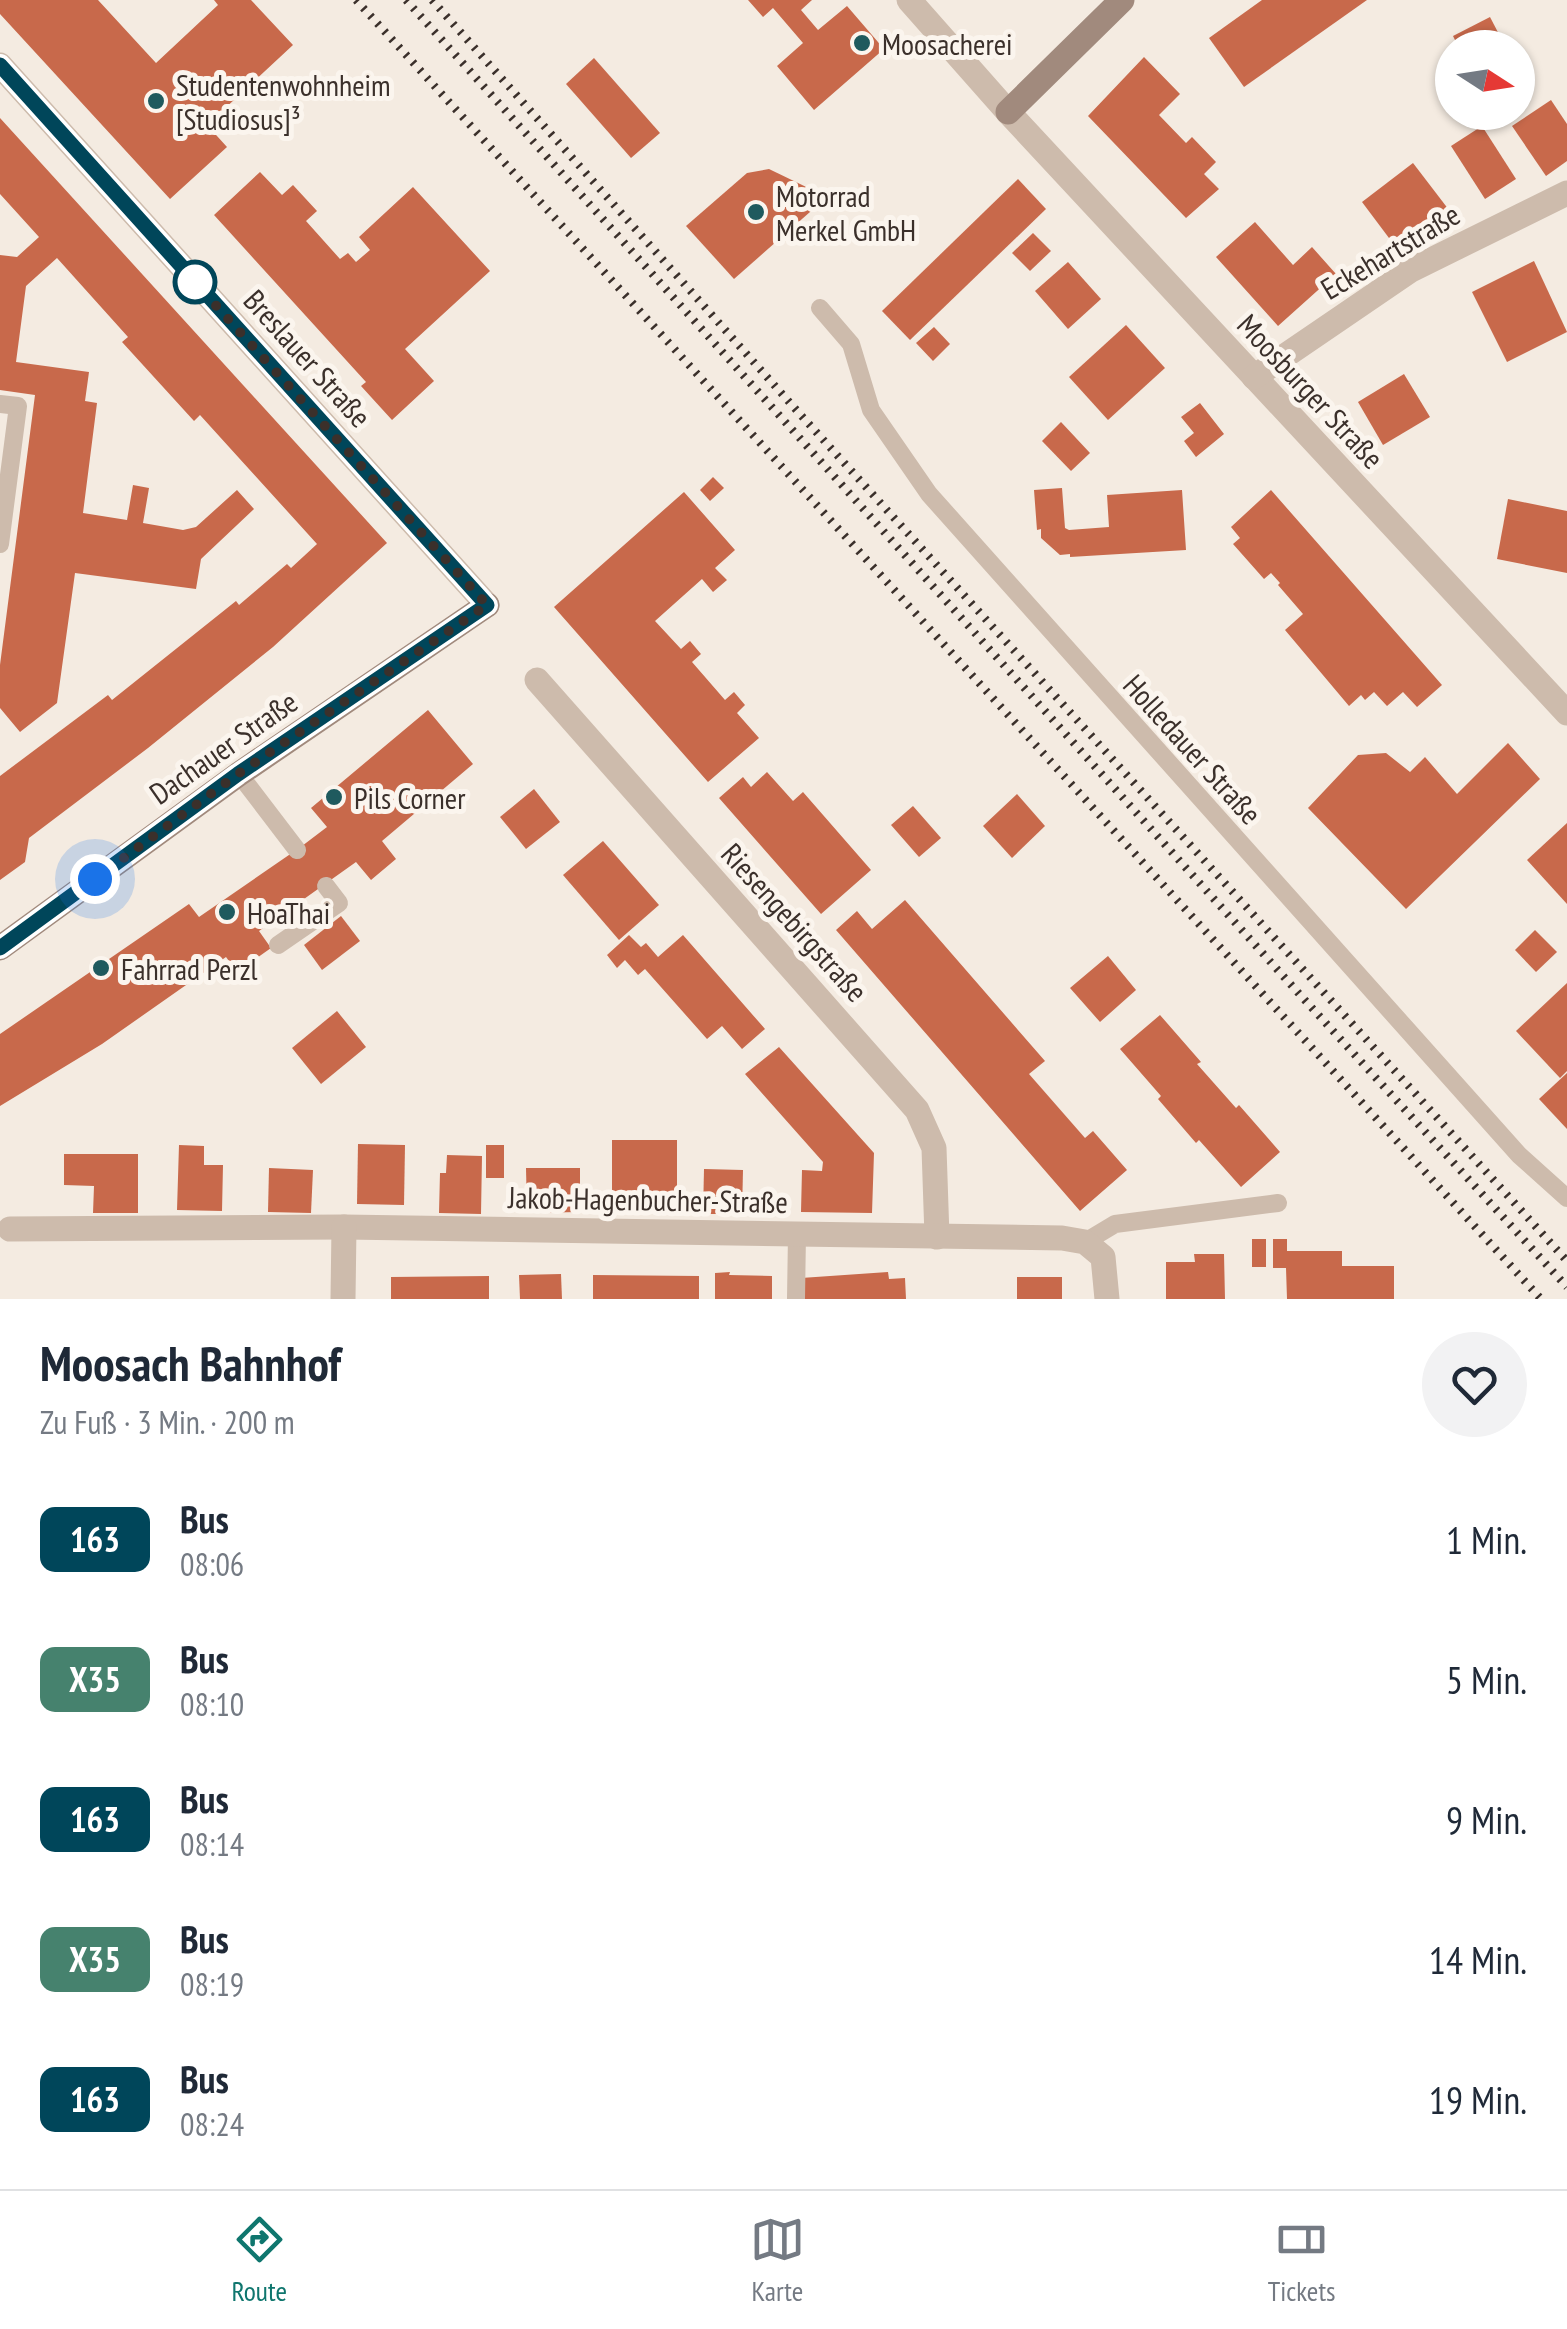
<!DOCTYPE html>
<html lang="de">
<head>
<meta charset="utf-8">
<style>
  :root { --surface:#fff; --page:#f2f2f3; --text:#1f2937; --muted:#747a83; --line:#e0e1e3; --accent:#0f766e }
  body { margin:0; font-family:"PT Sans Narrow",sans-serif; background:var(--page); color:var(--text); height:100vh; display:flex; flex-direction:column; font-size:38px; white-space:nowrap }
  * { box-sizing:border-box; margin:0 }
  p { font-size:32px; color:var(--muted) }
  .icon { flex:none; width:55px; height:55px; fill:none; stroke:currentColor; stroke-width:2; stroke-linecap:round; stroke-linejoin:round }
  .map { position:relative; height:1299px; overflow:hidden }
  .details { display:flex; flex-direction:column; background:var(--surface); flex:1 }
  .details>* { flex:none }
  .badge { padding:0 20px; border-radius:15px; font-size:35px; line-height:65px }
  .needle { width:65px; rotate:102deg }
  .controls { position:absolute; left:1435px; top:30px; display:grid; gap:20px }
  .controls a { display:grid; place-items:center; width:100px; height:100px; border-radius:50%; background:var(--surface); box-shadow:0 2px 8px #0004; font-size:50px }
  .you { position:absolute; width:50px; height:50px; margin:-25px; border:8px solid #fff; border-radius:50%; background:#1a73e8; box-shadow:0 0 0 15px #1a73e833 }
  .map>.badge { position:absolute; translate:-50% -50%; box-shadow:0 0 0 5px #fff }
  .round { display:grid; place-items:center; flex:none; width:105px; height:105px; border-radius:52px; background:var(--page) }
  .overview { display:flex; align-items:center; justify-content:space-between; height:170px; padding:0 40px }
  h1 { font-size:48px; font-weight:600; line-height:75px }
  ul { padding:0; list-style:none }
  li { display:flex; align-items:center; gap:30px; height:140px; padding:0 40px }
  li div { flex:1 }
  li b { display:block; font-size:38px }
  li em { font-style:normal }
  li .badge { min-width:110px; font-weight:700; text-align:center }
  .tab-bar { display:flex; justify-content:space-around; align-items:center; height:140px; border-top:2px solid var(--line); background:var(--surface); font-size:28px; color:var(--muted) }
  .tab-bar a { display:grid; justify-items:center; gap:5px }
  .tab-bar .active { color:var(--accent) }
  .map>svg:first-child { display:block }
</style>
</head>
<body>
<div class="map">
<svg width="1567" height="1299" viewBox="0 0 1567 1299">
  <rect width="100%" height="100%" fill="#f4ebe1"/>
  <g fill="#c8694b">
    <polygon points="0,0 98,0 156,63 218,5 214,0 251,0 293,45 207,125 227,147 170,199 0,14"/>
    <polygon points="748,0 812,0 801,10 818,30 847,6 884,49 814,110 777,66 803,43 773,8 763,17"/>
    <polygon points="1262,0 1367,0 1244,87 1209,38"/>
    <polygon points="1490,17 1503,42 1493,48 1459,48 1453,36"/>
    <polygon points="1144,57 1180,94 1159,115 1186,143 1192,137 1216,162 1204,174 1219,189 1186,218 1088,116"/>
    <polygon points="594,58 660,133 631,158 566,84"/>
    <polygon points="1551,100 1567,124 1567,161 1546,176 1512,126"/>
    <polygon points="0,118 387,543 273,647 148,748 29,838 25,862 0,880 0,776 108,695 112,700 236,601 239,605 287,564 291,568 317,544 200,415 194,421 122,342 128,337 57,258 26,286 16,362 89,372 85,401 97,403 83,513 127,520 133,485 149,488 143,523 183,530 196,527 237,490 254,509 201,559 196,589 75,573 57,703 20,732 0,708 0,665 35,395 0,390 0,255 17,257 39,237 0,194"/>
    <polygon points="1482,126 1516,179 1485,199 1451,146"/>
    <polygon points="1413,163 1449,210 1398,250 1362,202"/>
    <polygon points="769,169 827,197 734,279 686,226 747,173"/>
    <polygon points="260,172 282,195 293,185 317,211 306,221 340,259 348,253 356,262 370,250 359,237 413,187 490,271 405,349 434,381 392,420 361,386 366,382 214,215"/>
    <polygon points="1018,179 1046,209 910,340 882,311"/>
    <polygon points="1255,222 1293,265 1312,247 1336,274 1278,326 1216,257"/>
    <polygon points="1033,233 1051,251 1030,271 1012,253"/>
    <polygon points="1534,261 1567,332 1507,362 1472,292"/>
    <polygon points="1068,262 1101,299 1068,329 1035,291"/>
    <polygon points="1126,325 1165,368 1108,420 1069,377"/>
    <polygon points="934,327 950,344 933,361 916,343"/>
    <polygon points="1404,374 1430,417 1383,445 1358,402"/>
    <polygon points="1200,403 1224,434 1196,457 1184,441 1194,433 1181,417"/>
    <polygon points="1061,422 1090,453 1071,471 1042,441"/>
    <polygon points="713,477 724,488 710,501 700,490"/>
    <polygon points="1062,488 1065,528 1069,530 1109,527 1107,495 1182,490 1186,550 1070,557 1070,554 1060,555 1041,538 1041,529 1037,530 1034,490"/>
    <polygon points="1271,490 1442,685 1417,707 1403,692 1387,706 1374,692 1365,700 1361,695 1349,706 1285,630 1303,614 1278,585 1280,583 1271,573 1264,579 1233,544 1240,538 1231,527"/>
    <polygon points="684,492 735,550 715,568 727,580 713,592 702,579 655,621 681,649 690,641 701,654 692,662 725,700 734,692 745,705 737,713 759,738 708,782 554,607"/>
    <polygon points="1508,499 1567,511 1567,573 1497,559"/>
    <polygon points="428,710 473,764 382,841 396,859 371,880 356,862 259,931 271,948 237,972 226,957 102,1044 0,1106 0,1034 189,904 199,917 302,846 327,827 311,808"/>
    <polygon points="1508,743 1540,779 1406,909 1308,808 1358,755 1386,753 1410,772 1425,757 1457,794"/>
    <polygon points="767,772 793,801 803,792 871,870 821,914 719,798 743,777 751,787"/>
    <polygon points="534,789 560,822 526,849 500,817"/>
    <polygon points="1017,794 1045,826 1012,858 983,826"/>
    <polygon points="913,806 941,838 919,857 891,825"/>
    <polygon points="1567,823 1567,904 1527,860"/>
    <polygon points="603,841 659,905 619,940 563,875"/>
    <polygon points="905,900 1045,1061 1029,1074 1085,1138 1093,1131 1127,1170 1080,1211 836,930 857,911 872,929"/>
    <polygon points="341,916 360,941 322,970 304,945"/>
    <polygon points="1535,930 1557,952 1536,972 1515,950"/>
    <polygon points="629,935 641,947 646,943 658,957 683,935 765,1029 742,1049 722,1026 707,1039 645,969 638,975 625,960 617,968 607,955"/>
    <polygon points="1108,956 1136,990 1100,1022 1070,988"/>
    <polygon points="1567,983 1567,1071 1560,1078 1516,1031"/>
    <polygon points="337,1011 366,1047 321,1084 292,1048"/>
    <polygon points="1160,1015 1201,1062 1197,1064 1236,1108 1239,1105 1280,1152 1241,1187 1199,1140 1196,1143 1158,1099 1161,1096 1120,1049"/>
    <polygon points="779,1047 874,1153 872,1213 801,1212 802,1170 822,1171 823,1162 745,1074"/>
    <polygon points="1567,1073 1567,1129 1539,1099"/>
    <rect x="612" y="1140" width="65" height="73"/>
    <polygon points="358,1144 405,1145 404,1205 357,1204"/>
    <polygon points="179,1145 204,1146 204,1165 223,1165 222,1211 177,1210"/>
    <rect x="486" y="1145" width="18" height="33"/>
    <polygon points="64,1154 138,1154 138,1213 93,1213 94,1186 64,1185"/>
    <polygon points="447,1155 482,1156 481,1214 439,1213 440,1173 446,1173"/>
    <polygon points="269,1168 313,1170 311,1213 268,1212"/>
    <polygon points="526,1168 580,1168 580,1212 527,1213"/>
    <polygon points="704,1169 743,1170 742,1214 703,1214"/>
    <rect x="1252" y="1239" width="14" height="28"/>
    <polygon points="1273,1239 1287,1239 1287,1251 1342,1251 1342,1266 1394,1266 1394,1299 1287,1299 1286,1268 1273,1268"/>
    <polygon points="1194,1254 1224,1254 1225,1299 1166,1299 1166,1262 1195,1262"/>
    <polygon points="730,1272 729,1275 772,1276 772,1299 715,1299 715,1273"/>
    <polygon points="888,1272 889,1279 905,1278 906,1299 801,1299 801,1278"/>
    <polygon points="561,1274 562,1299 520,1299 519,1275"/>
    <polygon points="593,1275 699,1276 699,1299 593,1299"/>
    <polygon points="489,1276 489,1299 391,1299 391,1277"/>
    <rect x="1017" y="1277" width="45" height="22"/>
  </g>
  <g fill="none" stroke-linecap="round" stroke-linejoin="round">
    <g stroke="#cdbbac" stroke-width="18">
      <polyline points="820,308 851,344 871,410 929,494 1519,1155 1567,1198"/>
      <polyline points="0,404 18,406 0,544"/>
      <polyline points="239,774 297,850"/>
      <polyline points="278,945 339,903 326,886"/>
      <polyline points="1085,1242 1115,1224 1278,1203"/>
      <polyline points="796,1299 797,1234"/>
    </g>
    <g stroke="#cdbbac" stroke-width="25">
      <polyline points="0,65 487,605"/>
      <polyline points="1008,112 1567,713"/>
      <polyline points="1254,377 1411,270 1567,193"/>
      <polyline points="537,680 917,1110 934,1148 937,1237"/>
      <polyline points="10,1229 344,1227 1062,1238 1085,1242 1103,1257 1107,1299"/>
      <polyline points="343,1299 344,1227"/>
    </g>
    <polyline stroke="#cdbbac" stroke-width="25" points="909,0 1008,112"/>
    <g stroke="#a18a7d" stroke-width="25">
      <polyline points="1008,112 1122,0"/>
      <polyline points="0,948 239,774 487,605"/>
    </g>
    <g stroke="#3b302b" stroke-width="8" stroke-dasharray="2.5 8" stroke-linecap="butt">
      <polyline points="356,0 1541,1299"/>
      <polyline points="406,0 1302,997 1567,1287"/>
      <polyline points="432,0 799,413 1567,1261"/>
    </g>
  </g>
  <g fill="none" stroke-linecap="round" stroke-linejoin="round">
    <defs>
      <polyline id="line" points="0,65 487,605 238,774 0,948"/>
    </defs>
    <use href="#line" stroke="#fff" stroke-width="22"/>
    <use href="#line" stroke="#00465a" stroke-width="15"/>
    <polyline stroke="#3b302b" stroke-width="10" stroke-dasharray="0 18" points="95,879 238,774 487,605 191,278 195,282"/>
  </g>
  <g fill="#1f5a5e" stroke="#fbf5ee" stroke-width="4">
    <circle cx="862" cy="43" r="10"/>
    <circle cx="156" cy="101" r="10"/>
    <circle cx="756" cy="212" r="10"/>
    <circle cx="334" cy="797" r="10"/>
    <circle cx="227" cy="912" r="10"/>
    <circle cx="101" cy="968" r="10"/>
  </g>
  <circle fill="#fff" stroke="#00465a" stroke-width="5" cx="195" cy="282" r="20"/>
  <g text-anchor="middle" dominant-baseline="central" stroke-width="10" stroke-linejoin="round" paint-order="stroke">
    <g font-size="30" fill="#3b302b" stroke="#fbf5ee" text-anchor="start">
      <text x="882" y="43">Moosacherei</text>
      <text x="176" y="84">Studentenwohnheim<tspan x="176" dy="34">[Studiosus]³</tspan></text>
      <text x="776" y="195">Motorrad<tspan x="776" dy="34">Merkel GmbH</tspan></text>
      <text x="354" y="797">Pils Corner</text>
      <text x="247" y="912">HoaThai</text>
      <text x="121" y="968">Fahrrad Perzl</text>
    </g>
    <g font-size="30" fill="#3b302b" stroke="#fbf5ee">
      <text transform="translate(1390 251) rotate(-31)">Eckehartstraße</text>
      <text transform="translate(308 358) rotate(48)">Breslauer Straße</text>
      <text transform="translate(1311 391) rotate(47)">Moosburger Straße</text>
      <text transform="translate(223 747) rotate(-35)">Dachauer Straße</text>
      <text transform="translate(1193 749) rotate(48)">Holledauer Straße</text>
      <text transform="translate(795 922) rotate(48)">Riesengebirgstraße</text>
      <text transform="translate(648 1199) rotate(1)">Jakob-Hagenbucher-Straße</text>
    </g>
  </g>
</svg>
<div class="controls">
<a><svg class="needle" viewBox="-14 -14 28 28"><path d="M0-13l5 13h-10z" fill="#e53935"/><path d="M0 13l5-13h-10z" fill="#747a83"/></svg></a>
</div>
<div class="you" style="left:95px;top:879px"></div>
</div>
<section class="details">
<div class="overview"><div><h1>Moosach Bahnhof</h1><p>Zu Fuß · 3 Min. · 200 m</p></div><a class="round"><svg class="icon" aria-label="heart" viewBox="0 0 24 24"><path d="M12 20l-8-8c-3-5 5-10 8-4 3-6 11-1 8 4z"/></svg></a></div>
<ul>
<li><span class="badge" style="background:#00465a;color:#fff">163</span><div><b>Bus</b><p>08:06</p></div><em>1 Min.</em></li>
<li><span class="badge" style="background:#46826e;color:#fff">X35</span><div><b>Bus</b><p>08:10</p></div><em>5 Min.</em></li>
<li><span class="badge" style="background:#00465a;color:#fff">163</span><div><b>Bus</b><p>08:14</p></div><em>9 Min.</em></li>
<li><span class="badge" style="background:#46826e;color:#fff">X35</span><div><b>Bus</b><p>08:19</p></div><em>14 Min.</em></li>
<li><span class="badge" style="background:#00465a;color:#fff">163</span><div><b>Bus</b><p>08:24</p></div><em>19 Min.</em></li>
</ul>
</section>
<nav class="tab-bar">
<a class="active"><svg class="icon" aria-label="directions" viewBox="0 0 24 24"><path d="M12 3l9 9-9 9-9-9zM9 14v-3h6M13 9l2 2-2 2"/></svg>Route</a>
<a><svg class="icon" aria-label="map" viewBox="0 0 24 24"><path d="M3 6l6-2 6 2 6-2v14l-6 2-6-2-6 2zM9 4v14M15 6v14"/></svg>Karte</a>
<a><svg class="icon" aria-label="tickets" viewBox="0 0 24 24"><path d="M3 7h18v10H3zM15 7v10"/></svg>Tickets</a>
</nav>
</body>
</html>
